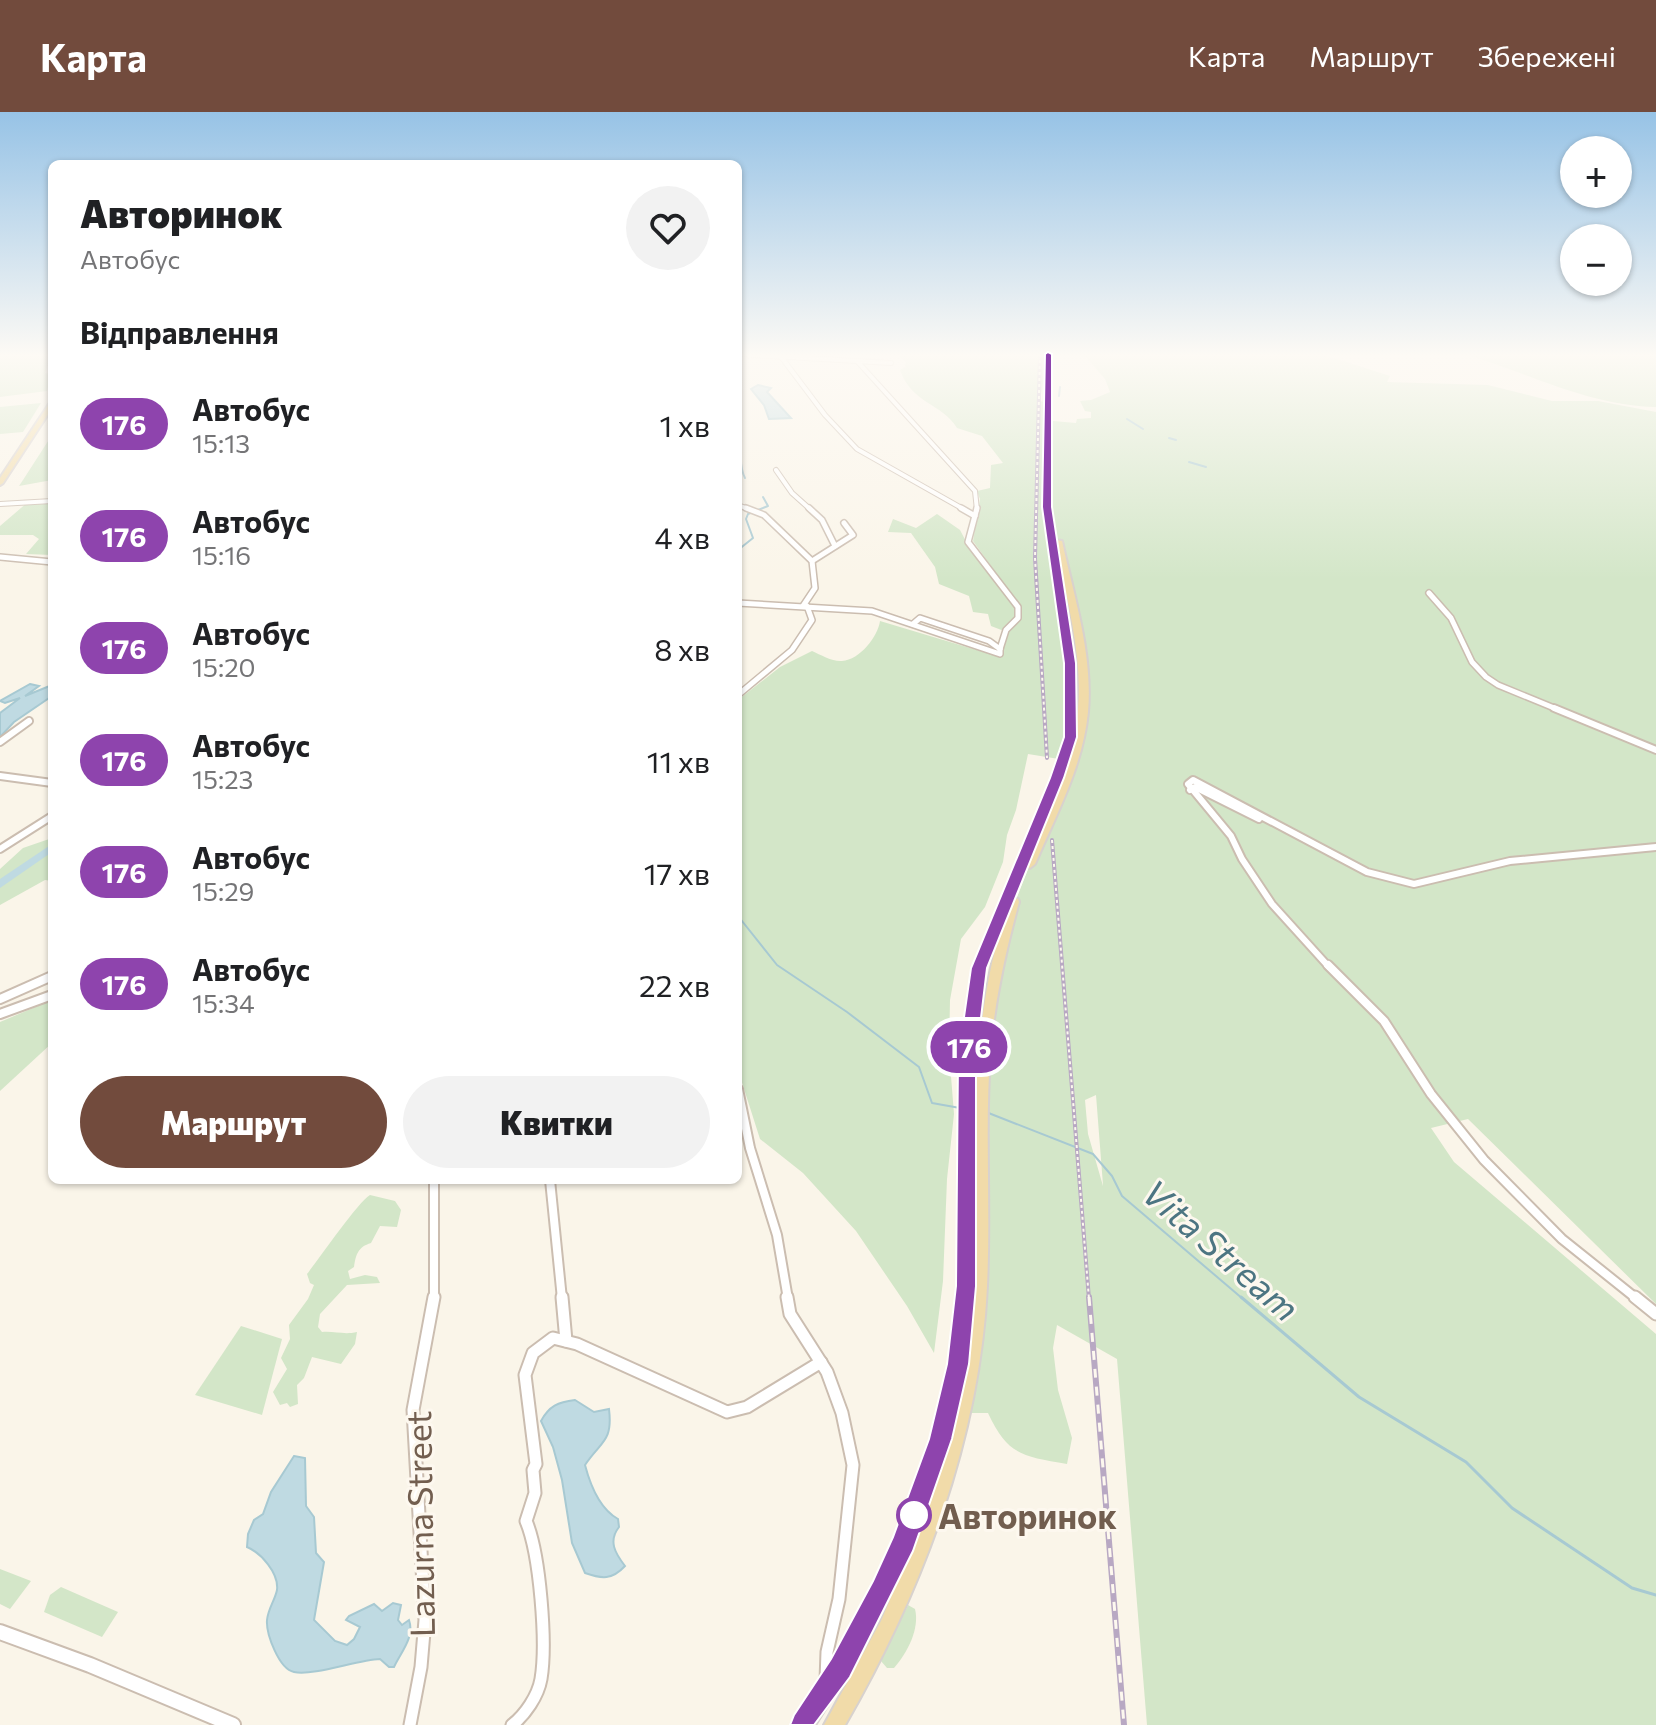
<!DOCTYPE html>
<html lang="uk">
<head>
<meta charset="utf-8">
<style>
  :root { --surface:#fff; --page:#f2f2f2; --text:#202124; --muted:#757577; --accent:#724b3d }
  body { margin:0; font-family:Commissioner,sans-serif; background:var(--page); color:var(--text); height:100vh; display:flex; flex-direction:column; font-size:30px; white-space:nowrap }
  * { box-sizing:border-box; margin:0 }
  p { font-size:26px; color:var(--muted) }
  .icon { flex:none; width:44px; height:44px; fill:none; stroke:currentColor; stroke-width:2; stroke-linecap:round; stroke-linejoin:round }
  .map { position:relative; flex:1; overflow:hidden }
  .sheet { position:absolute; left:48px; top:48px; width:694px; height:1024px; display:flex; flex-direction:column; background:var(--surface); border-radius:12px; box-shadow:0 2px 6px #0004 }
  .sheet>* { flex:none }
  .badge { padding:0 16px; border-radius:26px; font-size:28px; line-height:52px }
  .tools { position:absolute; left:1560px; top:24px; display:grid; gap:16px }
  .tools a { display:grid; place-items:center; width:72px; height:72px; border-radius:50%; background:var(--surface); box-shadow:0 2px 6px #0004; font-size:40px }
  .map>.badge { position:absolute; translate:-50% -50%; box-shadow:0 0 0 4px #fff }
  h2 { padding:0 32px; font-size:30px; line-height:72px }
  .round { display:grid; place-items:center; flex:none; width:84px; height:84px; border-radius:42px; background:var(--page) }
  .head { display:flex; align-items:center; justify-content:space-between; height:136px; padding:0 32px }
  h1 { font-size:38px; font-weight:800; line-height:60px }
  .primary-button { display:flex; gap:16px; margin-top:auto; padding:16px 32px }
  .primary-button a { flex:1; height:92px; border-radius:48px; background:var(--accent); color:#fff; font-size:32px; font-weight:800; line-height:92px; text-align:center }
  .primary-button a+a { background:var(--page); color:var(--text) }
  ul { padding:0; list-style:none }
  li { display:flex; align-items:center; gap:24px; height:112px; padding:0 32px }
  li div { flex:1 }
  li b { display:block; font-size:30px }
  li em { font-style:normal }
  li .badge { min-width:88px; font-weight:700; text-align:center }
  header { display:flex; align-items:center; gap:48px; box-sizing:border-box; height:112px; padding:0 40px; background:var(--accent); color:#fff }
  header strong { font-size:38px }
  nav { display:flex; gap:44px; margin-inline-start:auto; font-size:28px }
  .map>svg:first-child { display:block }
</style>
</head>
<body>
<header>
<strong>Карта</strong>
<nav><a>Карта</a><a>Маршрут</a><a>Збережені</a></nav>
</header>
<div class="map">
<svg width="1656" height="1613" viewBox="0 0 1656 1613">
  <rect width="100%" height="100%" fill="#faf5e9"/>
  <g fill="#d3e6c8" fill-rule="evenodd">
    <polygon points="0,242 52,242 45,261 51,262 47,279 0,285"/>
    <path d="M895 242H1048L1040 289 1044 290C1043 336 1041 381 1047 427 1057 501 1079 573 1059 647L1028 642 1016 698 1007 723 1003 750 985 795 961 827 950 888 949 939 954 1002 947 1067 943 1169 934 1241 907 1194 856 1119 803 1061 760 1027 738 958V588L780 555 812 539C821 543 833 550 842 549 860 548 878 524 880 509L1000 545 1009 518 1020 508 1021 496 973 429 980 387 977 379 990 376 991 353 1003 351 982 324 957 316C942 291 912 292 900 258L905 255 906 250Z"/>
    <path d="M1053 242H1322L1390 264 1387 270 1488 273 1552 289H1598L1656 300V1192L1468 1007 1431 1016 1454 1050 1656 1222V1613H1147L1117 1247 1057 1213 1053 1236 1058 1278 1072 1326 1067 1352C1023 1344 1008 1344 988 1301H962L972 1252 979 1030 1001 827 1080 622 1081 530 1053 409V309L1076 311 1077 307 1091 306V300L1085 299 1080 289 1091 288 1110 280 1105 267 1086 245ZM1096 983 1103 1073V1074L1088 1022 1085 988Z"/>
    <path d="M1464 242H1656V295C1588 294 1527 260 1464 242Z"/>
    <polygon points="41,291 23,320 0,322 0,295"/>
    <polygon points="52,323 52,368 19,374 23,368"/>
    <polygon points="28,390 52,390 52,443 26,442 39,427 33,423 0,423 0,414"/>
    <polygon points="937,402 960,418 970,437 1016,495 1016,505 1004,519 991,514 988,502 973,500 969,484 939,472 935,455 911,421 888,420 893,407 916,416"/>
    <polygon points="52,726 52,769 45,768 0,793 0,757 23,736"/>
    <polygon points="52,888 52,931 0,979 0,910"/>
    <path d="M370 1083 395 1089 401 1098 397 1115 380 1114 371 1131C358 1135 356 1142 354 1155L348 1159 350 1167 365 1163 377 1165 380 1171 347 1173 320 1202 318 1215 322 1220C335 1219 344 1223 357 1220L355 1232 341 1252 312 1245 304 1266 297 1273 298 1292 290 1295 287 1291 280 1293 273 1280 287 1257 281 1246 290 1227 289 1213 308 1187 314 1173 310 1171 307 1162C319 1147 358 1090 370 1083Z"/>
    <polygon points="241,1214 282,1227 262,1303 195,1283"/>
    <polygon points="0,1457 31,1469 10,1497 0,1492"/>
    <polygon points="61,1475 118,1500 102,1525 44,1500 50,1483"/>
    <path d="M908 1493 915 1497C920 1517 907 1541 894 1556H887L881 1549Z"/>
  </g>
  <g fill="#bfdae2" stroke="#a7c9d2" stroke-width="2">
    <polygon points="758,273 771,276 767,280 791,306 769,307 764,293 751,277"/>
    <polygon points="30,572 39,574 25,584 52,573 52,584 14,610 0,625 0,601 20,586 5,591 0,589"/>
    <path d="M575 1288 594 1300 609 1297C613 1330 601 1329 585 1353 590 1372 600 1397 618 1407L619 1415C608 1429 615 1441 625 1454 612 1468 602 1467 585 1461L572 1431 562 1368 553 1335 541 1309C549 1294 558 1290 575 1288Z"/>
    <path d="M294 1344 305 1346 306 1394 314 1405 316 1441 324 1450 314 1508 335 1529 347 1533 354 1527 360 1515 346 1508 349 1504 374 1492 382 1499 393 1491 401 1493 398 1508 402 1513 409 1508C415 1525 401 1540 394 1555H389L380 1547C357 1548 314 1564 294 1560 279 1557 266 1522 267 1508 268 1497 275 1488 277 1478 279 1461 261 1441 247 1435L248 1422 254 1408 263 1402 271 1380Z"/>
  </g>
  <g fill="none" stroke-linecap="round" stroke-linejoin="round">
    <g stroke="#a7c9d2" stroke-width="2">
      <polyline points="1059,284 1060,275"/>
      <polyline points="1127,307 1143,317"/>
      <polyline points="1169,326 1176,328"/>
      <path d="M738 328C743 341 738 353 745 366"/>
      <polyline points="1189,350 1206,355"/>
      <polyline points="738,438 753,426 746,407 748,402 768,394 763,385"/>
      <polyline points="738,804 777,853 847,900 919,955 932,991 960,996"/>
      <polyline points="986,1000 1093,1042 1112,1064 1122,1084 1243,1187"/>
    </g>
    <polyline stroke="#a7c9d2" stroke-width="3" points="1241,1185 1359,1285 1466,1350 1512,1396 1632,1476 1656,1483"/>
    <polygon fill="#bfdae2" fill-rule="evenodd" points="52,732 52,740 0,776 0,767"/>
    <defs>
      <g id="minor-far4">
        <polyline points="738,242 891,251"/>
        <polyline points="782,246 825,303 857,337 965,398"/>
        <polyline points="857,249 975,379 977,398"/>
        <polyline points="776,358 792,381 811,398"/>
        <polyline points="0,392 52,389"/>
        <polyline points="738,393 751,398"/>
      </g>
      <g id="minor-far3">
        <polyline points="746,396 764,403 812,449 815,476 803,494"/>
        <polyline points="809,396 822,408 835,434"/>
        <polyline points="961,396 975,404"/>
        <polyline points="977,396 968,430 1018,495 1018,506 1006,518 1000,537"/>
        <polyline points="0,445 52,450"/>
        <polyline points="812,449 853,423 844,411"/>
        <polyline points="1429,481 1451,506 1472,550 1486,565 1498,573 1559,598"/>
        <polyline points="738,491 872,499 1000,542 1000,537"/>
        <polyline points="913,512 920,506 989,529 1000,537"/>
        <polyline points="738,583 792,538 812,508 807,494"/>
      </g>
      <g id="minor-far2">
        <polyline points="1554,596 1656,638"/>
        <polyline points="0,630 29,609"/>
        <polyline points="0,664 52,671"/>
        <polyline points="1190,678 1195,675 1259,707"/>
        <polyline points="0,737 52,704"/>
        <polyline points="1329,855 1272,792 1242,747 1231,724 1188,672 1193,668 1367,760 1414,772 1510,749 1656,735"/>
      </g>
      <g id="minor-far1">
        <polyline points="1328,853 1384,909 1431,982 1484,1048 1562,1127 1637,1187"/>
        <polyline points="0,887 52,864"/>
        <polyline points="0,902 52,883"/>
        <polyline points="738,977 750,1036 777,1123 788,1187"/>
        <polyline points="434,1068 434,1187"/>
        <polyline points="550,1068 562,1187"/>
      </g>
      <g id="minor">
        <polyline points="562,1185 566,1229"/>
        <polyline points="787,1185 790,1202 827,1260 842,1301 853,1353 839,1487 827,1540 826,1568"/>
        <polyline points="1635,1185 1656,1202"/>
        <polyline points="410,1613 421,1555 425,1508 413,1298 434,1185"/>
        <path d="M512 1613C525 1603 538 1584 541 1567 547 1531 540 1442 526 1409L535 1381 533 1358 536 1352 525 1263 533 1241 553 1226 577 1232 727 1300 747 1295 821 1250"/>
      </g>
      <polyline id="tertiary" points="0,1520 90,1553 233,1613"/>
      <g id="primary">
        <path d="M1045 242H1051L1050 395 1055 428 1062 429C1074 485 1093 542 1088 600 1083 654 1056 703 1035 752L1030 756 1026 754 1013 786 1018 787 1019 790C1006 837 996 883 991 932 984 1013 991 1093 987 1174 980 1328 921 1481 845 1613H824L881 1509 903 1457 924 1401 939 1357C930 1382 922 1408 911 1433 886 1496 852 1556 815 1613H794L834 1549 876 1472 896 1427 933 1327 950 1252 959 1174 961 947 973 856 1052 666 1066 625V551L1044 395ZM1059 448C1071 505 1086 561 1075 619L1074 551ZM1001 816C969 925 976 1037 973 1149V947L985 856Z"/>
        <polygon points="52,290 52,296 3,371 0,373 0,366 49,292"/>
      </g>
    </defs>
    <use href="#minor-far4" stroke="#cbbdb0" stroke-width="6"/>
    <use href="#minor-far3" stroke="#cbbdb0" stroke-width="8"/>
    <use href="#minor-far2" stroke="#cbbdb0" stroke-width="10"/>
    <use href="#minor-far1" stroke="#cbbdb0" stroke-width="12"/>
    <use href="#minor" stroke="#cbbdb0" stroke-width="15"/>
    <use href="#tertiary" stroke="#cbbdb0" stroke-width="18"/>
    <use href="#primary" stroke="#d8d2ce" stroke-width="4"/>
    <use href="#minor-far4" stroke="#fff" stroke-width="4"/>
    <use href="#minor-far3" stroke="#fff" stroke-width="5"/>
    <use href="#minor-far2" stroke="#fff" stroke-width="6"/>
    <use href="#minor-far1" stroke="#fff" stroke-width="8"/>
    <use href="#minor" stroke="#fff" stroke-width="11"/>
    <use href="#tertiary" stroke="#fff" stroke-width="14"/>
    <use href="#primary" fill="#f1dba9" fill-rule="evenodd"/>
    <defs>
      <g id="rail-far1">
        <polyline points="1040,242 1035,446 1047,646"/>
        <polyline points="1052,728 1089,1187"/>
      </g>
      <polyline id="rail" points="1089,1185 1124,1613"/>
    </defs>
    <use href="#rail-far1" stroke="#b8a8c3" stroke-width="4"/>
    <use href="#rail" stroke="#b8a8c3" stroke-width="6"/>
    <use href="#rail-far1" stroke="#fdf8ef" stroke-width="2" stroke-dasharray="3" stroke-linecap="butt"/>
    <use href="#rail" stroke="#fdf8ef" stroke-width="3" stroke-dasharray="9" stroke-linecap="butt"/>
  </g>
  <linearGradient id="sky" x2="0" y2="1"><stop stop-color="#97c3e6"/><stop offset="0.52" stop-color="#fdfaf5"/><stop offset="1" stop-color="#fdfaf5" stop-opacity="0"/></linearGradient>
  <rect width="1656" height="468" fill="url(#sky)"/>
  <polygon fill="#8e44ad" stroke="#fff" stroke-width="2" points="1048,240 1052,242 1052,395 1076,551 1077,625 1064,666 987,856 976,947 976,1174 969,1252 952,1327 913,1439 850,1565 814,1613 790,1613 794,1603 831,1547 873,1469 893,1425 929,1327 947,1252 956,1174 958,947 971,856 1050,666 1064,625 1064,551 1042,395 1045,242"/>
  <circle fill="#fff" stroke="#8e44ad" stroke-width="4" cx="914" cy="1403" r="16"/>
  <g text-anchor="middle" dominant-baseline="central" stroke-width="6" stroke-linejoin="round" paint-order="stroke">
    <g font-size="34" font-weight="bold" fill="#725e4f" stroke="#fdf8ef" text-anchor="start">
      <text x="938" y="1403">Авторинок</text>
    </g>
    <g font-size="34" fill="#725e4f" stroke="#fdf8ef">
      <text transform="translate(419 1412) rotate(-91)">Lazurna Street</text>
    </g>
    <g font-size="36" font-style="italic" fill="#4c7582" stroke="#fdf8ef">
      <text transform="translate(1222 1137) rotate(41)">Vita Stream</text>
    </g>
  </g>
</svg>
<div class="tools">
<a>+</a>
<a>−</a>
</div>
<b class="badge" style="left:969px;top:935px;background:#8e44ad;color:#fff">176</b>
<section class="sheet">
<div class="head"><div><h1>Авторинок</h1><p>Автобус</p></div><a class="round"><svg class="icon" aria-label="heart" viewBox="0 0 24 24"><path d="M12 20l-8-8c-3-5 5-10 8-4 3-6 11-1 8 4z"/></svg></a></div>
<h2>Відправлення</h2>
<ul>
<li><span class="badge" style="background:#8e44ad;color:#fff">176</span><div><b>Автобус</b><p>15:13</p></div><em>1 хв</em></li>
<li><span class="badge" style="background:#8e44ad;color:#fff">176</span><div><b>Автобус</b><p>15:16</p></div><em>4 хв</em></li>
<li><span class="badge" style="background:#8e44ad;color:#fff">176</span><div><b>Автобус</b><p>15:20</p></div><em>8 хв</em></li>
<li><span class="badge" style="background:#8e44ad;color:#fff">176</span><div><b>Автобус</b><p>15:23</p></div><em>11 хв</em></li>
<li><span class="badge" style="background:#8e44ad;color:#fff">176</span><div><b>Автобус</b><p>15:29</p></div><em>17 хв</em></li>
<li><span class="badge" style="background:#8e44ad;color:#fff">176</span><div><b>Автобус</b><p>15:34</p></div><em>22 хв</em></li>
</ul>
<div class="primary-button"><a>Маршрут</a><a>Квитки</a></div>
</section>
</div>
</body>
</html>
